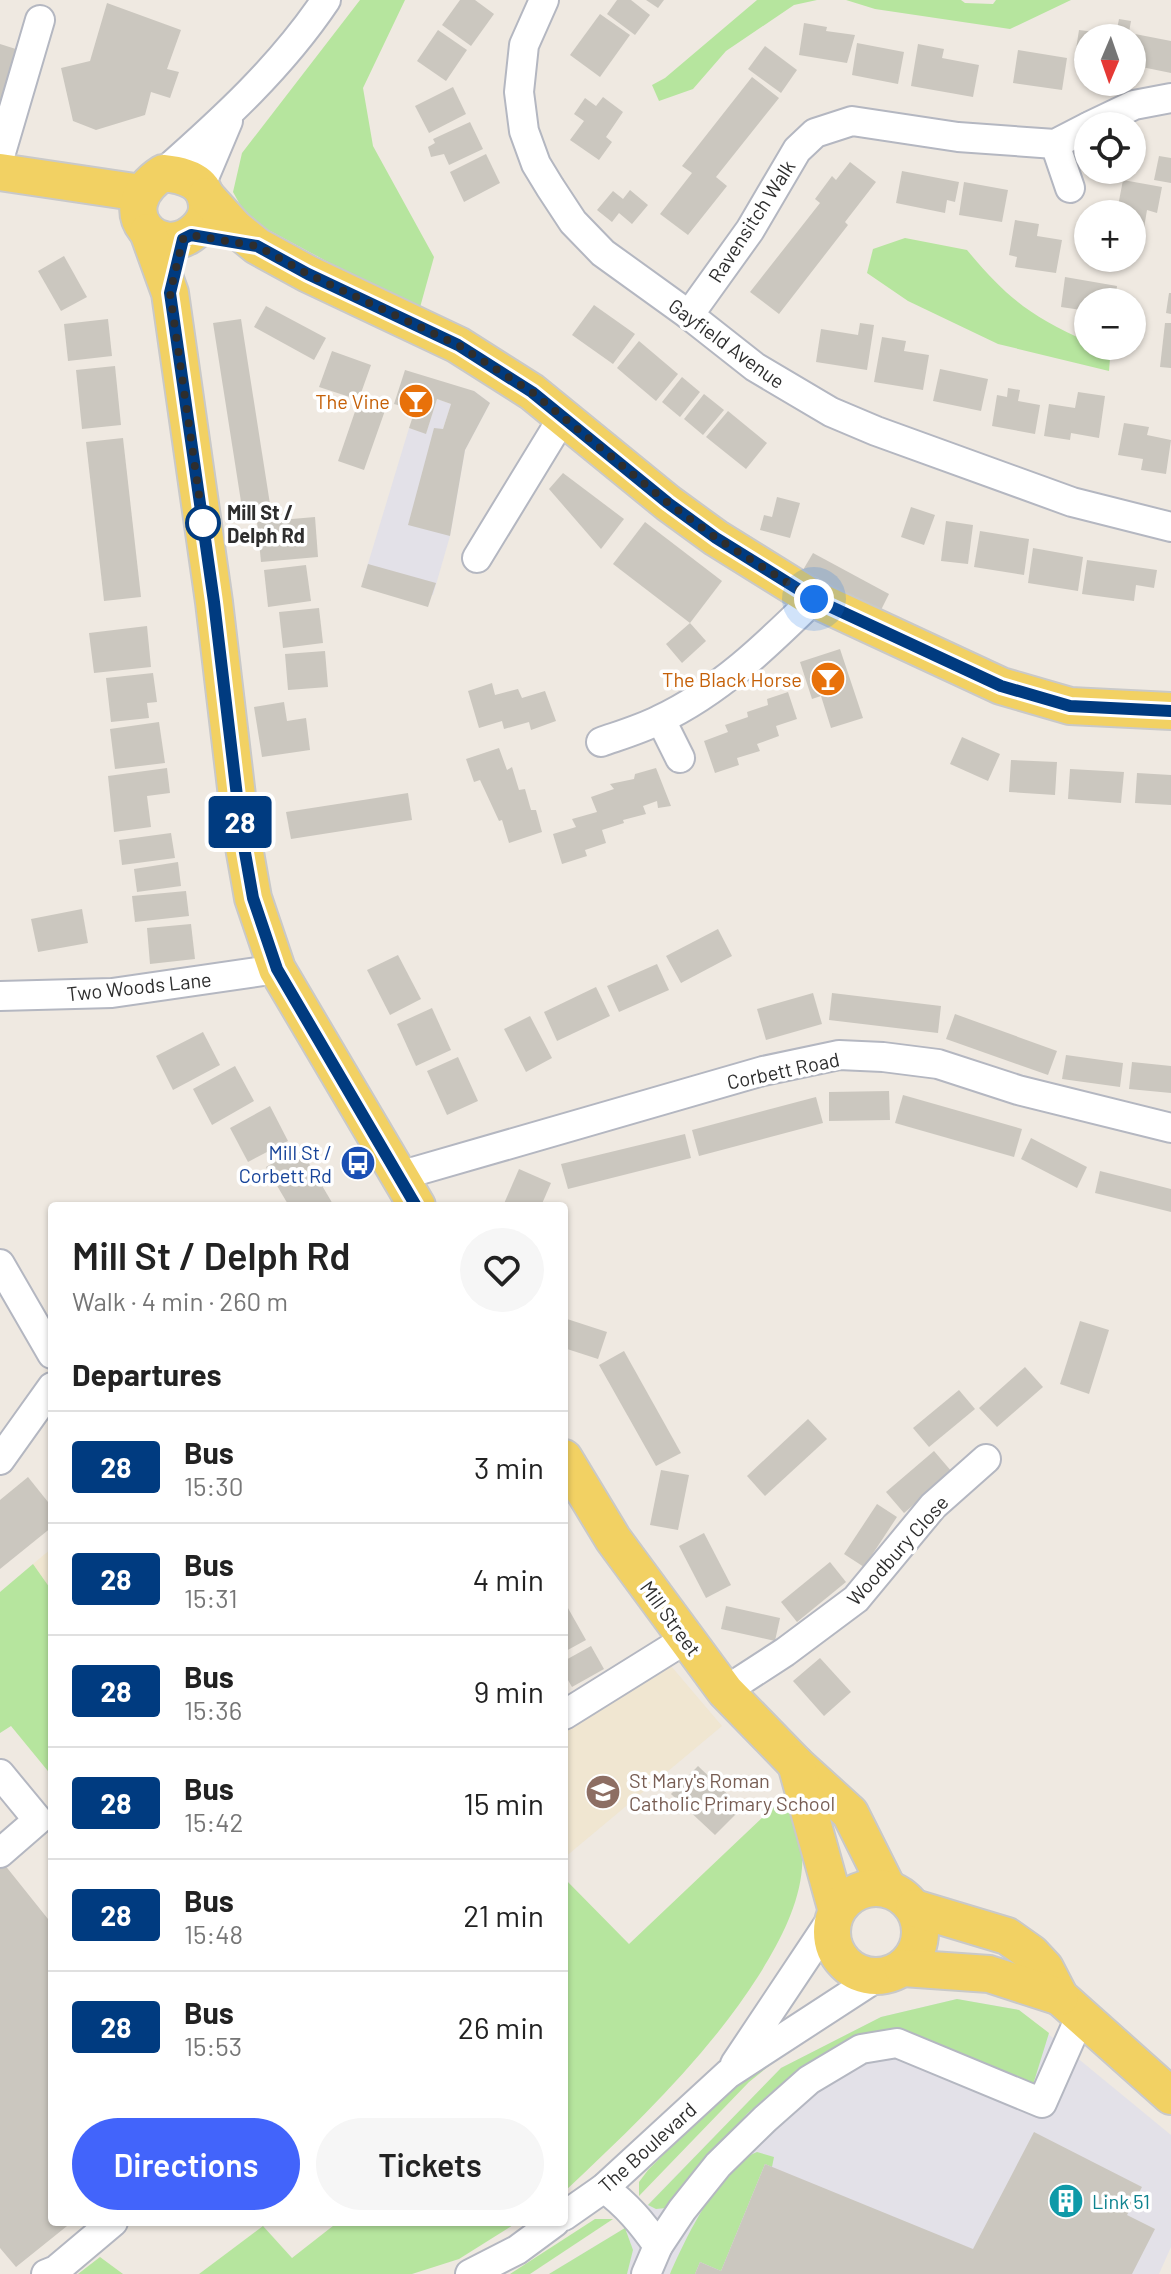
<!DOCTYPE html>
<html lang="en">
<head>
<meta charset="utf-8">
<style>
  :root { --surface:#fff; --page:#f6f6f6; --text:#222; --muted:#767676; --line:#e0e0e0; --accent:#4264fb }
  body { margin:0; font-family:Barlow,sans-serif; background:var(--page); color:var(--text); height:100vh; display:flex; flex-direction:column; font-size:30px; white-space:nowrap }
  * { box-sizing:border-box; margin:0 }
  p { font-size:26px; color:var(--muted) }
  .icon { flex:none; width:44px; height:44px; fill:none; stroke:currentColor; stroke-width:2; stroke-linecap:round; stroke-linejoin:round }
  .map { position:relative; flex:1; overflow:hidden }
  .side { position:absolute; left:48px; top:1202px; width:520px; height:1024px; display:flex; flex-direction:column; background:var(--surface); border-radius:8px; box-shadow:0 2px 6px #0004 }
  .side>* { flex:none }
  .badge { padding:0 16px; border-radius:6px; font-size:28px; line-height:52px }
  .needle { width:52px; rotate:182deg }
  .buttons { position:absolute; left:1074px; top:24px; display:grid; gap:16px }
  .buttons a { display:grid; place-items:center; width:72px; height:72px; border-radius:50%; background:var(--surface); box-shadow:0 2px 6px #0004; font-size:40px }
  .you { position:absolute; width:40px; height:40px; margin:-20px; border:6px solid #fff; border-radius:50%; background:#1a73e8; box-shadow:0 0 0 12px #1a73e833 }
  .map>.badge { position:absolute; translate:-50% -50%; box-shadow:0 0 0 4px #fff }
  h2 { padding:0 24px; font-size:30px; line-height:72px }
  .round { display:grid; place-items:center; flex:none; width:84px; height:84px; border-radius:42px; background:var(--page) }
  .head { display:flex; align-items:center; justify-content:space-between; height:136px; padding:0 24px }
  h1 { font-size:38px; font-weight:600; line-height:60px }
  .button { display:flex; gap:16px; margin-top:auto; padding:16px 24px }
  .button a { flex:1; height:92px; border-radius:48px; background:var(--accent); color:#fff; font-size:32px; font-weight:600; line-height:92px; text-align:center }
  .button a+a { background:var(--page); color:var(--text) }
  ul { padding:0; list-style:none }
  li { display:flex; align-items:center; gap:24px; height:112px; padding:0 24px; border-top:2px solid var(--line) }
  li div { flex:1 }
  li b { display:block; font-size:30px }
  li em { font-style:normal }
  li .badge { min-width:88px; font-weight:700; text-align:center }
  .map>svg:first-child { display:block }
</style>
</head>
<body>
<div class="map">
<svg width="1171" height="2274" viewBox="0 0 1171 2274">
  <rect width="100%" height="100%" fill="#efe9e1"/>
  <g fill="#e3e1e8">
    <polygon points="474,391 490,403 465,450 450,536 433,595 364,577 409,428 426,433 437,399 451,404 443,429 461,434"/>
    <polygon points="957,1999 1019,2010 1171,2135 1171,2247 1159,2274 549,2274 625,2228 781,2068 881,2017"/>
  </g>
  <g fill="#f0e6d1">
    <polygon points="52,1548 52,1591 33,1564"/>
    <polygon points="660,1653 722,1726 564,1858 564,1712"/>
  </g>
  <g fill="#b6e59e">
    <polygon points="360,0 405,0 363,88 373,146 434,257 419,311 248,219 233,192 242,153"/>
    <polygon points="757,0 817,0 794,5 726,51 693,89 659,101 652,85 665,78"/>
    <polygon points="846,0 961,0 965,3 993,4 996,0 1071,0 1010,29 875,9"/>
    <path d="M905 238 967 250C1007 298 1030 316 1088 342V346H1111L1109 371 998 344 908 301 867 273 873 249Z"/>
    <polygon points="33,1564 52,1591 52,1776 11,1726 0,1733 0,1592"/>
    <path d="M783 1798C794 1820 804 1843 802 1868 799 1906 779 1943 759 1975 706 2058 636 2124 564 2192V1878L629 1944Z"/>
    <polygon points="957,1999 1019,2010 1049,2033 1032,2088 912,2036 806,2067 775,2089 747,2114 666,2208 656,2209 648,2205 781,2068 881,2017"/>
    <polygon points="790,2049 749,2082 639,2196 639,2182 648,2170 727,2091"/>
    <path d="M757 2152 774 2157 772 2167 765 2164 721 2271 700 2262 695 2274H670C685 2240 720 2165 757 2152Z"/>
    <polygon points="595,2219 613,2219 530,2274 510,2274"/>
    <polygon points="338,2222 518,2222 459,2259 412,2274 199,2274 263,2226 292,2258"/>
    <polygon points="625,2228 633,2250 627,2274 549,2274"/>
    <polygon points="100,2257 123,2274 78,2274"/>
  </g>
  <g fill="#cbc7bf">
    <polygon points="460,0 475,0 494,14 471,46 442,25"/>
    <polygon points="617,0 631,0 650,15 635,35 607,14"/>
    <polygon points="646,0 664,0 658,8"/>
    <polygon points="107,3 181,30 167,69 179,72 170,98 151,92 145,115 96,130 73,121 61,68 90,61"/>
    <polygon points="600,14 630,35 600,77 570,55"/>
    <polygon points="1119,19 1131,21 1128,38 1088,38 1088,64 1074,62 1079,30 1103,33 1104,27 1117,29"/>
    <polygon points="804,23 827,27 826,31 855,35 847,63 799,55"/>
    <polygon points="438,30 467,50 446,81 417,61"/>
    <polygon points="1135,34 1171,41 1171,73 1132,65"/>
    <polygon points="857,43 904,52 898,84 852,75"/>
    <polygon points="0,44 19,50 1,106 0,106"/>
    <polygon points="918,44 944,49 942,58 979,65 973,97 911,86"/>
    <polygon points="765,46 797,70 781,93 748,69"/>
    <polygon points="1018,50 1067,58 1062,90 1013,83"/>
    <polygon points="752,77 779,98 716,177 727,186 688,235 660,214 692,173 682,166"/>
    <polygon points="453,87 466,114 429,133 415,106"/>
    <polygon points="603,97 623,112 606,137 612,142 599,160 570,140 584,121 574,114 585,98 596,106"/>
    <polygon points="470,122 483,149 449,165 444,154 431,157 428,147 435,143 433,139"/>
    <polygon points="486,154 500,183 464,202 450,172"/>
    <polygon points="1159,156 1171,158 1171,183 1154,180"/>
    <polygon points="850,162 876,182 845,222 848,225 779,314 750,292 820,203 815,199 832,176 836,180"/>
    <polygon points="902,171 959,182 955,202 947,200 945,213 896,203"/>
    <polygon points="1123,180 1162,187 1157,213 1147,210 1143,234 1132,232 1132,214 1108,214 1110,204 1118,206"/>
    <polygon points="964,182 1008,190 1002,222 959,215"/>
    <polygon points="630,190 648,205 632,224 619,213 612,222 597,210 613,191 623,199"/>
    <polygon points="1015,220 1039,224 1037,236 1062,240 1056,273 1015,267 1017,257 1009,255"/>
    <polygon points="64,256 87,297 61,311 38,271"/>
    <polygon points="1065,277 1117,286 1115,302 1088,302 1088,311 1061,307"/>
    <polygon points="1169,293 1171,293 1171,314 1166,313"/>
    <polygon points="594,305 635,334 613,364 572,335"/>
    <polygon points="266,306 326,338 314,360 254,327"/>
    <polygon points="108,319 112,356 68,361 64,324"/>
    <polygon points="241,319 270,504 242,508 213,323"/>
    <polygon points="860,323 874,325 867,370 816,362 821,329 858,335"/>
    <polygon points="1165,323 1171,323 1171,368 1160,367"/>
    <polygon points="882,337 906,341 904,351 929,355 923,390 874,382"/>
    <polygon points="639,341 678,374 656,401 617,368"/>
    <polygon points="332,351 371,365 361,393 388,402 364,470 338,461 359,400 319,387"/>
    <polygon points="115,366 121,425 82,429 76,370"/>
    <polygon points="940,369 988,379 981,411 933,401"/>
    <polygon points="405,370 474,391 490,403 465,450 450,536 408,525 434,428 443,429 451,404 437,399 426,434 409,428 415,410 394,404"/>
    <polygon points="682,377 700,392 680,417 662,402"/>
    <polygon points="1008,388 1020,390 1018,401 1040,405 1035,434 992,426 997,395 1007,397"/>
    <polygon points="1078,392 1105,396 1099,438 1071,433 1070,440 1044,436 1049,404 1075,408"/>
    <polygon points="704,394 724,410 703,435 684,419"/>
    <polygon points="728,411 767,443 746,469 706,437"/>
    <polygon points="1124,423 1149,427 1147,435 1171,440 1166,474 1141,470 1143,459 1118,455"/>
    <polygon points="123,438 141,597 104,601 86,442"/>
    <polygon points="563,473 624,519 601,549 549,489"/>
    <polygon points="777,497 800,503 790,538 760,530 764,515 772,517"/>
    <polygon points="911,507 935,515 924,545 901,537"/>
    <polygon points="315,517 318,557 261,562 257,522"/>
    <polygon points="946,521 973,525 968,564 941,561"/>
    <polygon points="645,522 722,581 690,623 613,564"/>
    <polygon points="980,531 1029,539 1024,575 974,567"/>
    <polygon points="1033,548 1083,557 1078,591 1028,583"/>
    <polygon points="813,553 889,594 880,612 803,570"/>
    <polygon points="1087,560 1157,570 1154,588 1136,585 1134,601 1082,594"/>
    <polygon points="368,564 436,583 428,607 361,587"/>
    <polygon points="306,565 311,601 268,607 264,570"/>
    <polygon points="319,608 323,643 283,648 279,612"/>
    <polygon points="690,623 706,641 682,663 666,644"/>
    <polygon points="147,626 151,667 94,673 89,633"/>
    <polygon points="840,649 863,718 831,728 821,696 812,699 800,662"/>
    <polygon points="325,651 328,687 288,690 285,654"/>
    <polygon points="153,673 157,702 147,703 149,718 111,722 106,678"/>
    <polygon points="492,683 495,695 518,689 522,698 545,691 556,721 531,730 529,722 504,729 502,721 479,728 468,691"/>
    <polygon points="788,692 797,719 776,726 779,736 757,744 760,751 737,758 739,765 715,773 704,741 728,732 725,725 748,717 747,712 768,705 767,699"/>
    <polygon points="284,702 287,721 306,718 310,750 262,757 254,707"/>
    <polygon points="159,722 165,763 115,769 110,729"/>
    <polygon points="962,737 1000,754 988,781 950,764"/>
    <polygon points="499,748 507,770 512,767 519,790 525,789 531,810 536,810 542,832 509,843 502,820 499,821 480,780 474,782 466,759"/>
    <polygon points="1011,760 1057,762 1055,795 1009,792"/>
    <polygon points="167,768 170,793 147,796 151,827 114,832 108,776"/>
    <polygon points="656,768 671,806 658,808 657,801 643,806 646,814 623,820 624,823 602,830 606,843 585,850 587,856 562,864 553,834 576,827 572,819 597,812 591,797 614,789 610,784 634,779 635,774"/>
    <polygon points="1070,769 1124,772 1121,803 1068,799"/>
    <polygon points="1137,773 1171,775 1171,805 1135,803"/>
    <polygon points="408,793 412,820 291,839 286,812"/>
    <polygon points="171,833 175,858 122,865 119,840"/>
    <polygon points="178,862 181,886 137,892 134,869"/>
    <polygon points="186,891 189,916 135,922 132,896"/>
    <polygon points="82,909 88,943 38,952 31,919"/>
    <polygon points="191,924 195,959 150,964 147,928"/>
    <polygon points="718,929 732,956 681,983 666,956"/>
    <polygon points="398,955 421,999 390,1015 367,970"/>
    <polygon points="657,964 669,990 619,1012 607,986"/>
    <polygon points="596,987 610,1016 557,1041 544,1012"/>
    <polygon points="813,993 822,1024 766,1040 757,1009"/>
    <polygon points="832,993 941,1006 938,1033 829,1020"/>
    <polygon points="432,1008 451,1050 416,1066 397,1024"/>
    <polygon points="955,1014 1057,1051 1048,1075 946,1039"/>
    <polygon points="530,1016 552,1058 526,1072 504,1029"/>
    <polygon points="203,1032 220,1065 173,1090 156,1056"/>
    <polygon points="1066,1055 1123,1063 1120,1087 1062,1079"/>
    <polygon points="458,1057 478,1101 447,1115 427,1071"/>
    <polygon points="1132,1062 1171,1066 1171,1093 1129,1089"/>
    <polygon points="235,1066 254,1101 212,1125 193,1089"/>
    <polygon points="889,1091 890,1120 829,1121 829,1092"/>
    <polygon points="903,1095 1022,1129 1014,1157 895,1123"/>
    <polygon points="816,1097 823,1123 699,1156 692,1130"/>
    <polygon points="270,1106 288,1141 248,1162 230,1128"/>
    <polygon points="685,1134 691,1158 568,1189 561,1164"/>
    <polygon points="1031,1138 1087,1167 1077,1188 1021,1159"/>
    <polygon points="300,1148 334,1206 289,1206 266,1167"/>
    <polygon points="519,1169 551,1183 541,1206 503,1206"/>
    <polygon points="1100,1171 1171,1189 1171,1212 1095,1193"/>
    <polygon points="564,1318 607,1332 598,1359 564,1348"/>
    <polygon points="1080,1321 1109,1330 1089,1394 1060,1384"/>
    <polygon points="624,1351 681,1453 656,1466 599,1365"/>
    <polygon points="1025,1367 1043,1387 997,1427 979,1408"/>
    <polygon points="959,1390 975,1409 929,1447 913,1428"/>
    <polygon points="808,1419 827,1439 765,1496 747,1476"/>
    <polygon points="934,1451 952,1472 904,1513 886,1492"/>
    <polygon points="661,1470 689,1475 678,1530 650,1525"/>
    <polygon points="28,1477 52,1507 52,1527 0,1569 0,1500"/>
    <polygon points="877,1504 897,1517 864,1567 844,1554"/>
    <polygon points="704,1533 731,1585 706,1598 679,1546"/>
    <polygon points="830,1562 846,1582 797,1622 781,1602"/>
    <polygon points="564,1601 586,1640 564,1652"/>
    <polygon points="726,1606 780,1618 775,1641 721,1629"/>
    <polygon points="591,1646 604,1669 572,1687 564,1673 564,1661"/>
    <polygon points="820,1658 851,1692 824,1716 793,1681"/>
    <polygon points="698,1766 742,1808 715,1835 671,1794"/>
    <polygon points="0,1859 52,1924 52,2222 72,2222 16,2267 0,2248"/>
    <polygon points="1034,2132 1142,2187 1127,2215 1155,2229 1132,2274 695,2274 700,2262 721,2271 765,2164 973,2249"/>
  </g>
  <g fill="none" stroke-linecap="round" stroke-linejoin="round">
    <defs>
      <g id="minor">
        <polyline points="544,0 524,45 519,92 524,131 536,164 550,187 573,222 603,253 689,315 755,367 831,412 876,431 1072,502 1171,527"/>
        <polyline points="1090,126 1134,105 1171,98"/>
        <polyline points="1055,144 1070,188"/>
        <polyline points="0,156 40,20"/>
        <path d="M163 173C223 120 281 67 326 0"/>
        <polyline points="201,185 228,121"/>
        <polyline points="689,315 750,230 797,150 815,133 852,121 958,137 1055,144 1088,127"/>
        <polyline points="477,558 563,417"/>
        <polyline points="661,720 680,758"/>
        <path d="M601 742C621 735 641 729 659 720 719 692 767 645 814 599"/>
        <polyline points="0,996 112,993 277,969"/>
        <polyline points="399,1176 763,1071 839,1055 883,1057 938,1064 1018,1090 1171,1128"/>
        <polyline points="0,1264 52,1354"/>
        <polyline points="0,1460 52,1387"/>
        <polyline points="725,1691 785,1652 856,1599 933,1506 986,1459"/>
        <polyline points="564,1715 686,1639"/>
        <polyline points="0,1774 38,1820 0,1853"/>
        <polyline points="735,2064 831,1920"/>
        <path d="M604 2188C627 2205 642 2223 658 2246L682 2210 718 2165 765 2119 809 2080 861 2049 897 2043 1042 2103 1081 2015"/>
        <polyline points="564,2216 604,2188 728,2074 877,1977"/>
        <polyline points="46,2274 56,2270 113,2222"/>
        <polyline points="470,2274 517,2250 555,2222"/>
        <polyline points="646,2274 658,2246"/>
      </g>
      <g id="major">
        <polyline points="0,172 141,193"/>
        <path d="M163 173C184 175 207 181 207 207 207 215 203 223 197 229 161 265 106 210 163 173Z"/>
        <polyline points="206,196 235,228 257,246 308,274 458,345 532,392 668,503 716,538 814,599 1001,686 1070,706 1171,711"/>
        <polyline points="148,232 170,293 214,602 241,830 253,898 277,969 417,1206"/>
        <polyline points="564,1458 613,1539 725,1691 796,1764 850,1813 888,1889"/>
        <polyline points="796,1764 836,1908"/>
        <circle cx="876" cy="1932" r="44"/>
        <polyline points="914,1908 1007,1936 1031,1953 1045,1968 1060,1997 1171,2096"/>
        <polyline points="903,1968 989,1974 1060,1997"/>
      </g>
    </defs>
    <use href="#minor" stroke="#b4b7c1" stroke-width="32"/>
    <use href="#major" stroke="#c9c9c9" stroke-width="40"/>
    <use href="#minor" stroke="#fff" stroke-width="28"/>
    <use href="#major" stroke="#f2d163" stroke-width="36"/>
  </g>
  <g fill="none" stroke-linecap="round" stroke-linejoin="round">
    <defs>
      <polyline id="line" points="416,1206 277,969 253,898 241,830 214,602 170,293 183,239 191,235 257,246 308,274 458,345 532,392 668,503 716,538 814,599 1001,686 1070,706 1171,711"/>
    </defs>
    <use href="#line" stroke="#fff" stroke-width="18"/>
    <use href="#line" stroke="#003b80" stroke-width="12"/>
    <polyline stroke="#2e2e2e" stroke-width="8" stroke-dasharray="0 14.4" points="203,523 170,293 183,239 191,235 257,246 308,274 458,345 532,392 668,503 716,538 814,599"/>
  </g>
  <defs>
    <symbol id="bar-disc" viewBox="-11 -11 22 22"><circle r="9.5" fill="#e8710a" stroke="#fff"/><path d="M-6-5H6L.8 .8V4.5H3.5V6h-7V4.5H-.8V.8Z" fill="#fff"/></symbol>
    <symbol id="bus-disc" viewBox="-11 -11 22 22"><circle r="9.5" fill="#1a4fb4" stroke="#fff"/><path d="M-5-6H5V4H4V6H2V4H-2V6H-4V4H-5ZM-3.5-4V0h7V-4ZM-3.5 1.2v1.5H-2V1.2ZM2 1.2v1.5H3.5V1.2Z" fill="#fff"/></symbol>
    <symbol id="school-disc" viewBox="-11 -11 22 22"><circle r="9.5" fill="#8d6e63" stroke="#fff"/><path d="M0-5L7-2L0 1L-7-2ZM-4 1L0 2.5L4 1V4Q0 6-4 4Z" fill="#fff"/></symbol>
    <symbol id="building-disc" viewBox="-11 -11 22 22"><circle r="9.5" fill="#0f9aa8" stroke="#fff"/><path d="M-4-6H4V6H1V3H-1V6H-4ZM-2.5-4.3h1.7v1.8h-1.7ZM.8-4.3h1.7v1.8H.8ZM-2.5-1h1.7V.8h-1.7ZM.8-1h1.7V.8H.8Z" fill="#fff"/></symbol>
  </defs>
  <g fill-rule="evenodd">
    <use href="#bar-disc" x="396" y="381" width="40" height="40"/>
    <use href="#bar-disc" x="808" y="659" width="40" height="40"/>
    <use href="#bus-disc" x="338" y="1143" width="40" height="40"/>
    <use href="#school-disc" x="583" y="1772" width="40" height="40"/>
    <use href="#building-disc" x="1046" y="2181" width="40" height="40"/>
  </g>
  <circle fill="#fff" stroke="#003b80" stroke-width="4" cx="203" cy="523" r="16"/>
  <g text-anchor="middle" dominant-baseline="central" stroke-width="7" stroke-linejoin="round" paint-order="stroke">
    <g font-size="20" fill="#2e2e2e" stroke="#fff">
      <text transform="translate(751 221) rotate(-57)">Ravensitch Walk</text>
      <text transform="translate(727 343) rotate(36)">Gayfield Avenue</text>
      <text transform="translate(139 986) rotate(-6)">Two Woods Lane</text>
      <text transform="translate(783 1070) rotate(-12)">Corbett Road</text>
      <text transform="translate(897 1550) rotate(-48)">Woodbury Close</text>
      <text transform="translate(671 1618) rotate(54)">Mill Street</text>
      <text transform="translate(647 2147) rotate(-42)">The Boulevard</text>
    </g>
    <g font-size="20" fill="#c56008" stroke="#fff" text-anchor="end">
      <text x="390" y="401">The Vine</text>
      <text x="802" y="679">The Black Horse</text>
    </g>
    <g font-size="20" font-weight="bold" fill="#2e2e2e" stroke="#fff" text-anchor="start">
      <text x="227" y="512">Mill St /<tspan x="227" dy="23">Delph Rd</tspan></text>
    </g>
    <g font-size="20" fill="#164399" stroke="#fff" text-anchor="end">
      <text x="332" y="1152">Mill St /<tspan x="332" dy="23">Corbett Rd</tspan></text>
    </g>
    <g font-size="20" fill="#785e54" stroke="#fff" text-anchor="start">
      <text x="629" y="1780">St Mary's Roman<tspan x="629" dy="23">Catholic Primary School</tspan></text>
    </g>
    <g font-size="20" fill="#0d838f" stroke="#fff" text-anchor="start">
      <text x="1092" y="2201">Link 51</text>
    </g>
  </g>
</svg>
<div class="buttons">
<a><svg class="needle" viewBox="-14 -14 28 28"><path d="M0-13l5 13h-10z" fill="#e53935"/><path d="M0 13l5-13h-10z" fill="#767676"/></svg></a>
<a><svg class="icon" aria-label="locate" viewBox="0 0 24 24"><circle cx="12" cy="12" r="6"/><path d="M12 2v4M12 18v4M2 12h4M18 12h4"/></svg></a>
<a>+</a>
<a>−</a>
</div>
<div class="you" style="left:814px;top:599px"></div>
<b class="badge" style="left:240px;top:822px;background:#003b80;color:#fff">28</b>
<section class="side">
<div class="head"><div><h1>Mill St / Delph Rd</h1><p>Walk · 4 min · 260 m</p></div><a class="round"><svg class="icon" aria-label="heart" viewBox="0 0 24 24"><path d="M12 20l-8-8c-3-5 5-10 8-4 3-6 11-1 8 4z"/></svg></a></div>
<h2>Departures</h2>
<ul>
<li><span class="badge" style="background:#003b80;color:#fff">28</span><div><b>Bus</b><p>15:30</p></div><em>3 min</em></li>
<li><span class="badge" style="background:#003b80;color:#fff">28</span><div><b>Bus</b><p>15:31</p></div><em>4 min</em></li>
<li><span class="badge" style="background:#003b80;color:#fff">28</span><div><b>Bus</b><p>15:36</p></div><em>9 min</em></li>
<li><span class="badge" style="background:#003b80;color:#fff">28</span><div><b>Bus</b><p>15:42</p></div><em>15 min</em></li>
<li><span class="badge" style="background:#003b80;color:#fff">28</span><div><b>Bus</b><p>15:48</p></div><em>21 min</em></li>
<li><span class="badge" style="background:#003b80;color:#fff">28</span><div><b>Bus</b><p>15:53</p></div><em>26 min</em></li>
</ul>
<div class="button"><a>Directions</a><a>Tickets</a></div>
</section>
</div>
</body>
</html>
